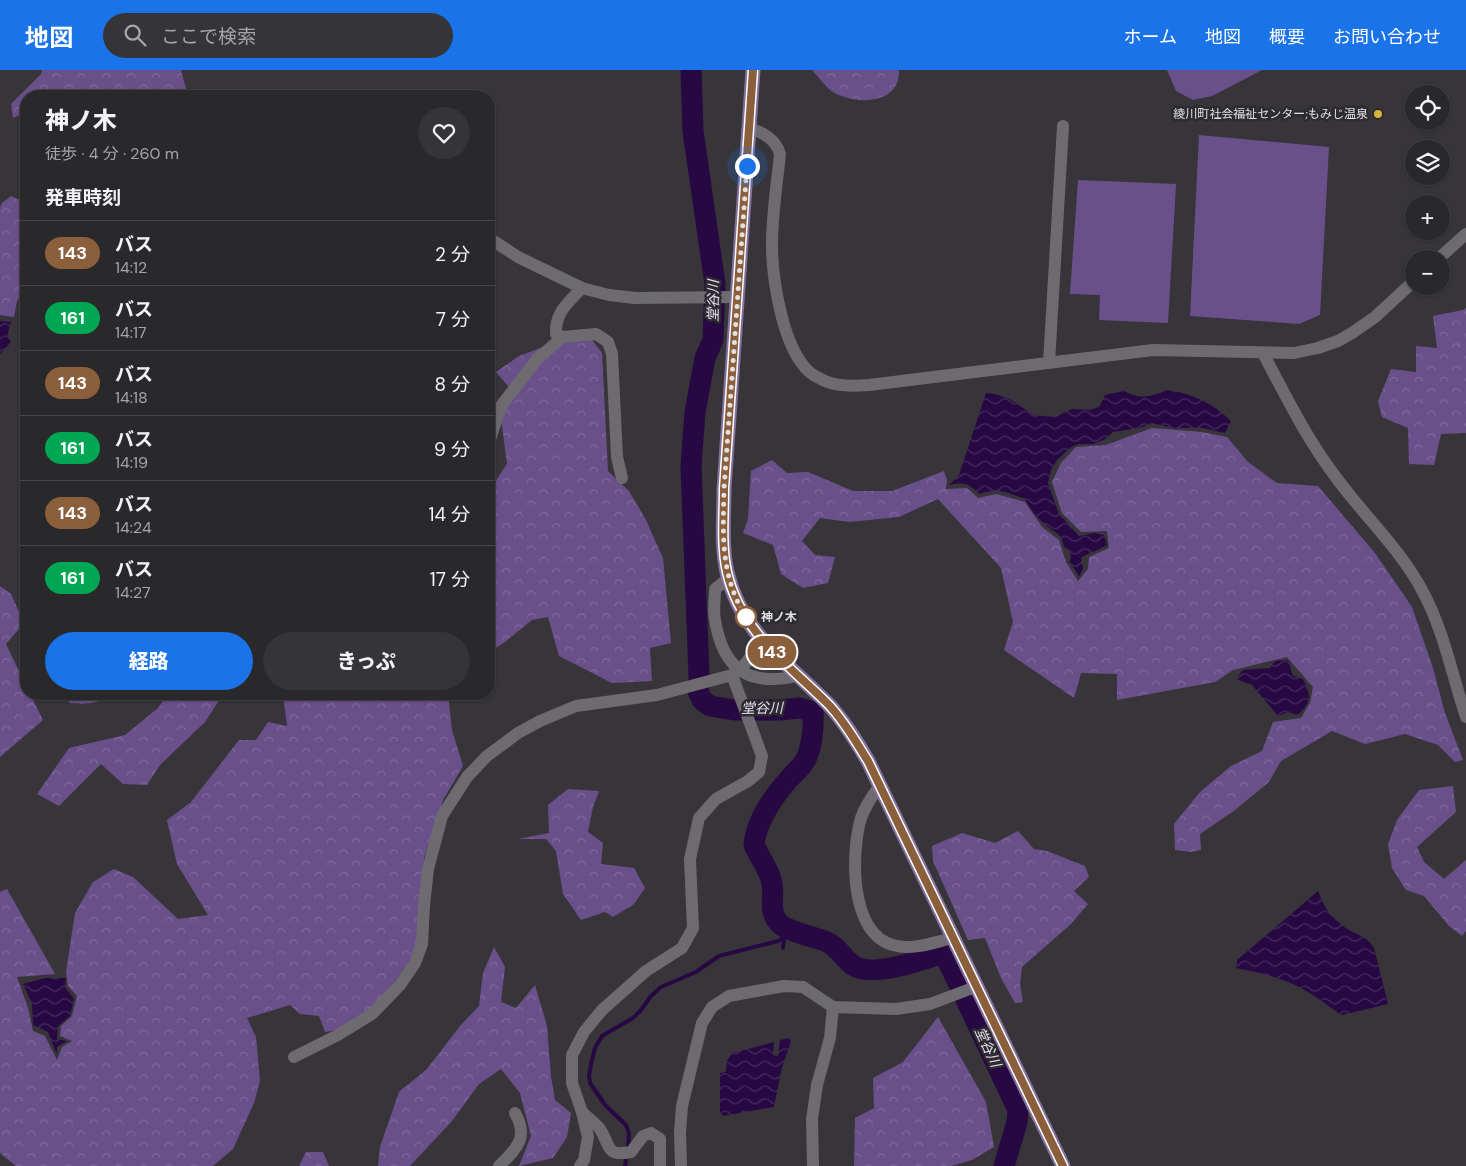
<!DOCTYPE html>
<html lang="ja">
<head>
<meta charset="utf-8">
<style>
  :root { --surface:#29282b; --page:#353437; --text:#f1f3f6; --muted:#a5a6a9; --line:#454447; --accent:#1a73e8 }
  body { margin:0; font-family:"DM Sans","Noto Sans JP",sans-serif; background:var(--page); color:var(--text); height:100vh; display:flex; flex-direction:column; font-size:19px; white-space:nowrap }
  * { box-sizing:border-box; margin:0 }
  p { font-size:16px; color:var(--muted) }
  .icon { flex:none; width:28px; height:28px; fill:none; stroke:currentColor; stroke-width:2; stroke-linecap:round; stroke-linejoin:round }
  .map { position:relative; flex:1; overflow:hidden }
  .panel { position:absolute; left:20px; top:20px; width:475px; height:610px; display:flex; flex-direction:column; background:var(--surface); border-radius:20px; box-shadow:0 1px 4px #0004,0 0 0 1px var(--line) }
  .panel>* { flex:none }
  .badge { padding:0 10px; border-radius:16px; font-size:18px; line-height:32px }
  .buttons { position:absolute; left:1405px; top:15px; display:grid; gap:10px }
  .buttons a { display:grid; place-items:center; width:45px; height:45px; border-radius:50%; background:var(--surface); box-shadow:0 1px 4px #0004,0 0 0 1px var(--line); font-size:25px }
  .you { position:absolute; width:25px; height:25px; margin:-12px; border:4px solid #fff; border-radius:50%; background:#1a73e8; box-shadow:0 0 0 8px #1a73e833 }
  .map>.badge { position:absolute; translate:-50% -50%; box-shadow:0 0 0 2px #fff }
  h2 { padding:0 25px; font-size:19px; line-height:45px }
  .round { display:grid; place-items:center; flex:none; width:52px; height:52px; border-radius:26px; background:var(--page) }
  .summary { display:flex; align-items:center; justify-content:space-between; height:85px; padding:0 25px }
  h1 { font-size:24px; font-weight:800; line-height:38px }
  .button { display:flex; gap:10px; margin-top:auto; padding:10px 25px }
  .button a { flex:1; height:58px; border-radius:30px; background:var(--accent); color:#fff; font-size:20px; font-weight:800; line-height:58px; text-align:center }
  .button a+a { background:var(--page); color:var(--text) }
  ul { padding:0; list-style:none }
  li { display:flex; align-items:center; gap:15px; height:65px; padding:0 25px; border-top:1px solid var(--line) }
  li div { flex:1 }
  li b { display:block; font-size:19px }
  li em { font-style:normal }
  li .badge { min-width:55px; font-weight:700; text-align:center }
  header { display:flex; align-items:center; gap:30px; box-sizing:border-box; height:70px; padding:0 25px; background:var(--accent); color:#fff }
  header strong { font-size:24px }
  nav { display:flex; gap:28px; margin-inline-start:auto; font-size:18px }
  .search { width:350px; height:45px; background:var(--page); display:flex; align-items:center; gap:12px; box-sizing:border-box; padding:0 18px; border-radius:28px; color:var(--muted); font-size:19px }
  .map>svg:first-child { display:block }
</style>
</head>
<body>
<header>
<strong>地図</strong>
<div class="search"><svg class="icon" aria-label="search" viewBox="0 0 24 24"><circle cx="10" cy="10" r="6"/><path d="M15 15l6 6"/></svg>ここで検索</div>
<nav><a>ホーム</a><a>地図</a><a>概要</a><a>お問い合わせ</a></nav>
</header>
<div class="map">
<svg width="1466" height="1096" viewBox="0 0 1466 1096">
  <defs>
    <pattern id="forest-crowns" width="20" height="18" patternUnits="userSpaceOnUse" patternTransform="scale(1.25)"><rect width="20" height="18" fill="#6a508b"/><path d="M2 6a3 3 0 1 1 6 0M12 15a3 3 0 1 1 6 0" fill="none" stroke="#7f699b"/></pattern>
    <pattern id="water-waves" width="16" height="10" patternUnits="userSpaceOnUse" patternTransform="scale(1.25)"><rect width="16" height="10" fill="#270843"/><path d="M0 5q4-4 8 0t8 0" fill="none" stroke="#462c5e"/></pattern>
  </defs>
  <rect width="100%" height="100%" fill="#373539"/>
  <g fill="url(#forest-crowns)">
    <polygon points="42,0 181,0 188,26 69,26 57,22 50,26 26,26 26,42 13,48 11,34 41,4"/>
    <path d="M812 0H899C901 36 852 36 830 20 824 15 818 6 812 0Z"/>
    <polygon points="11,126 26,133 26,225 22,225 17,231 14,247 0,245 0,137 2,133"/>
    <polygon points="1466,238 1466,363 1441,364 1434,395 1409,394 1408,358 1382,347 1378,331 1391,299 1416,302 1416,276 1437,278 1433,246 1463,240"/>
    <polygon points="590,267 602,283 608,401 629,421 645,448 663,488 671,573 650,578 652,611 612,613 559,586 548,547 532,550 505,572 489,582 489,426 491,418 507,394 501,348 514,323 496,302 519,286 559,271"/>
    <polygon points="1152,358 1202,362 1227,367 1248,392 1277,413 1318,416 1375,483 1412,537 1433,598 1445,643 1463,690 1455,692 1438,675 1405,664 1365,674 1332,661 1281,691 1269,712 1235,740 1200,764 1201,780 1191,782 1175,780 1174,754 1200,722 1231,696 1262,681 1273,652 1301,648 1310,633 1313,617 1287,587 1233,600 1215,612 1117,630 1117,604 1081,603 1074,628 1004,580 1013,552 1001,498 938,429 899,447 849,452 820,448 802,471 815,485 835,487 828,513 803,518 781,504 773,475 743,463 748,449 751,401 772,390 787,403 808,402 853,421 892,421 944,401 947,410 946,419 967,418 978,428 996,424 1025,432 1042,457 1059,470 1066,492 1078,511 1088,499 1089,487 1109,478 1107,461 1081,462 1062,443 1052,412 1061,393 1076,377 1106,375"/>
    <polygon points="0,516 11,524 24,553 6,574 26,616 26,624 30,624 43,650 0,687"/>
    <path d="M63 624H105L106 627C94 635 84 634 70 633Z"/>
    <polygon points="168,624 223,624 205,652 160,695 147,715 123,714 101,694 59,736 37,724 69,678 125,665 158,638"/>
    <polygon points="283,624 448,624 452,660 463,696 443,730 424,788 426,841 413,886 380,932 341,959 325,962 319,946 300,944 290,935 247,948 256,967 260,1011 254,1033 233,1079 213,1096 16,1096 0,1083 0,822 7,819 55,904 17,907 28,938 33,961 45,966 57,990 62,977 72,971 60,966 61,956 72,946 77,926 68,916 66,902 75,843 93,812 114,799 133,807 178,849 208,845 177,794 167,750 191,732 239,670 256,670 268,652 287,656"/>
    <polygon points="1453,716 1456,742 1417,777 1424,792 1444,809 1466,790 1466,861 1462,866 1449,856 1424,826 1406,820 1392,798 1388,774 1397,750 1419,720"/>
    <polygon points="568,719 599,721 593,737 588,762 603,773 601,794 634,798 645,818 634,834 613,847 605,842 581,850 563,824 556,781 546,769 518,769 549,763 548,735"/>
    <polygon points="1018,761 1034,779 1047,781 1085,796 1089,807 1074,821 1088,834 1071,854 1022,897 1020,914 1023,932 1015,933 1001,908 985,868 968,870 933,791 932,776 962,763 995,773"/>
    <polygon points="494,877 505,897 501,932 516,938 535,915 547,956 551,1007 555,1030 571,1043 567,1067 553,1088 519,1096 531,1066 520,1023 501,999 479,1014 452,1051 410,1096 378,1096 380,1077 399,1022 426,1000 460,956 479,936 483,903"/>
    <polygon points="938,947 986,1032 994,1077 972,1090 951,1096 854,1096 855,1048 874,1038 873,1008 903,992"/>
    <polygon points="306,1082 323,1082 329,1096 299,1096"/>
  </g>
  <g fill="#6a508b">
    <polygon points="1167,0 1262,0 1212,26 1193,30 1176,21"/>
    <polygon points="1199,65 1329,77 1320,245 1299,254 1190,246"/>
    <polygon points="1078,110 1176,114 1168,253 1099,250 1100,225 1070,224"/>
  </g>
  <g fill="url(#water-waves)">
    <polygon points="0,251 11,252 7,266 11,272 0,284"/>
    <path d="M1167 320C1192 323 1214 334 1231 351L1225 363 1203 358H1173L1152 353 1140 358 1113 362 1104 370 1093 374H1079L1071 377 1057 390 1051 400 1048 413 1059 444 1079 466 1094 463 1104 465 1107 475C1098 481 1089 482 1081 488L1083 499 1079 507 1074 498 1069 493 1071 487 1070 481 1064 477C1061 461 1055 464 1046 455 1037 448 1030 439 1025 429 1006 422 999 418 979 424 968 413 965 412 949 415L959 405 986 323 995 324 1010 329 1034 345 1054 347 1072 339 1089 340 1099 337 1105 325 1124 321C1140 330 1151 327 1167 320Z"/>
    <path d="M1288 590 1293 606 1303 609C1311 626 1312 631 1298 645L1288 642 1278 646 1252 615 1236 609 1243 600 1270 598 1275 591Z"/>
    <path d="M1318 821C1325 840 1335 853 1353 862 1362 867 1369 869 1374 878L1388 934 1342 945C1330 938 1319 928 1306 921 1284 908 1261 903 1236 898L1237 890Z"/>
    <polygon points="45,908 66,908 65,917 74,929 70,946 58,956 57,969 67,971 57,977 57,985 48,962 33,955 32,934 23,914"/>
    <polygon points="789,968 791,969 790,975 782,997 774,1037 723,1046 720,1042 720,1003 726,1002 727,990 733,983 774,972 773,985 778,986 780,970"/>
  </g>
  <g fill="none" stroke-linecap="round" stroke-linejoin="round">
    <g stroke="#270843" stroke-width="4">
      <polyline points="783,878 784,868"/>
      <polyline points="628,1079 629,1063 626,1055 605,1035 590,1013 589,1005 591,994 595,978 602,966 633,948 641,940 651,926 661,917 696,902 719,886 778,871 795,861"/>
      <polyline points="625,1096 627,1086"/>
    </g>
    <path stroke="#270843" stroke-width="21" d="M691 0 693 61 715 214 713 270 705 288 695 342 691 396 699 606 698 621 702 630 710 636 735 640H779L800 638 813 642C814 656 812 677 806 689 803 696 794 703 788 710 773 727 756 752 754 775 759 786 767 797 771 809 776 824 767 840 779 853 786 861 814 867 825 871 838 876 843 889 854 896 874 908 923 889 944 883L1018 1040 1017 1052 1004 1096"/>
    <g stroke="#6d6b70" stroke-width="12">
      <path d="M750 58C763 63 776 69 780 84 777 114 772 144 772 175 772 208 782 269 803 295 807 301 814 306 821 309 835 317 854 316 869 315L1153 280 1294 283 1318 278 1338 271 1352 263 1375 247 1414 211"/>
      <polyline points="489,168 518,187 582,218 609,225 635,228 738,227"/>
      <polyline points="1438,189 1466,164"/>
      <path d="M582 218C568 233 555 242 556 264L563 267 596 264 608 272 612 284 617 387 622 408"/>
      <path d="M1263 283C1286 327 1308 371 1338 410 1366 448 1401 480 1423 522 1444 561 1452 605 1466 647"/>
      <polyline points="1049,293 1063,56"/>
      <polyline points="489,372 501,336 538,288 563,267"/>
      <path d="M729 508 715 519C715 530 713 541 715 550 723 599 748 617 797 606"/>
      <path d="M880 715C873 725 865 736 861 748 851 782 849 863 893 875 913 881 934 872 953 868"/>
      <polyline points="294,987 338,965 372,944 400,915 415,893 422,874 424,835 428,799 442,746 467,707 487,686 518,663 540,651 576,636 657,625 732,605 746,593 762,572"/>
      <path d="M582 1042C587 1047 595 1053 600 1059 611 1076 605 1087 631 1082L643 1066 651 1063 660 1069V1096"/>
      <path d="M499 1096C517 1078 529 1068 515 1043"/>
      <polyline points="580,1096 584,1090 588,1067 582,1042 572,1013 572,985 584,962 602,940 646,901 682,878 693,858 690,789 699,748 716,729 748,711 759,702 762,686 732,605"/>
      <polyline points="681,1096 680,1063 682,1036 702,953 712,937 729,926 784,916 803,917 833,937 896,939 930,934 978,916"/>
      <polyline points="813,1096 812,1049 817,1015 830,968 833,937"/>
    </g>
    <path stroke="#836f9c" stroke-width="15" d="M753 0 724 419C724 446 721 475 727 502 741 564 788 593 829 635 845 652 857 672 868 691L1063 1096"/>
  </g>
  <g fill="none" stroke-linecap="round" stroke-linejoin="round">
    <defs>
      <path id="line" d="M753 0 724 419C724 446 721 475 727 502 741 563 788 594 829 635 845 652 856 672 868 691L1063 1096"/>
    </defs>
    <use href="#line" stroke="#fff" stroke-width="11"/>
    <use href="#line" stroke="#8b5e3c" stroke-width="8"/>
    <path stroke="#e1e0e2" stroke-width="5" stroke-dasharray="0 9" d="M746 547C720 505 723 465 724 419L747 96"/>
  </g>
  <circle fill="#d7b434" stroke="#2d2b2f" stroke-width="2" cx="1378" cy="44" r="5"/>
  <circle fill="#fff" stroke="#8b5e3c" stroke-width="2.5" cx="746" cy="547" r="10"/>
  <g text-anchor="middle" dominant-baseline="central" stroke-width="5" stroke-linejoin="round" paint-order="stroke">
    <g font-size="12" fill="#e1e0e2" stroke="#2d2b2f" text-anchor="end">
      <text x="1368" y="44">綾川町社会福祉センター;もみじ温泉</text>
    </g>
    <g font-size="12" font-weight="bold" fill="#e1e0e2" stroke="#2d2b2f" text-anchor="start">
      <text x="761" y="547">神ノ木</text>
    </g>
    <g font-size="14" font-style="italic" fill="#e7e0f2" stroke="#2d2b2f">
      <text transform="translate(713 231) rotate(-89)">堂谷川</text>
      <text transform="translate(762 638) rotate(-1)">堂谷川</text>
      <text transform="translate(988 977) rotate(65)">堂谷川</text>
    </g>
  </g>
</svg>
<div class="buttons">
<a><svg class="icon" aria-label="locate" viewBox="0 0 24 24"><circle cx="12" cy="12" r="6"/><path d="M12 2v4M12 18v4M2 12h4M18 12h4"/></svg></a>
<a><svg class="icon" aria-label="layers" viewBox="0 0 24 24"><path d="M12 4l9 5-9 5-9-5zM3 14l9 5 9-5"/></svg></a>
<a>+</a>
<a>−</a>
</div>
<div class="you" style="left:747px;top:96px"></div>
<b class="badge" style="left:772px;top:582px;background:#8b5e3c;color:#fff">143</b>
<section class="panel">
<div class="summary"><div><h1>神ノ木</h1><p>徒歩 · 4 分 · 260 m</p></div><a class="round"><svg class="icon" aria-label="heart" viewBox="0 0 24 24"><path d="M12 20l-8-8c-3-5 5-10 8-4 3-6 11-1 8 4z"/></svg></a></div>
<h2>発車時刻</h2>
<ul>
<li><span class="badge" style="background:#8b5e3c;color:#fff">143</span><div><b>バス</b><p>14:12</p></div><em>2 分</em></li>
<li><span class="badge" style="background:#00a651;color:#fff">161</span><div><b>バス</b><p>14:17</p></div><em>7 分</em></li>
<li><span class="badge" style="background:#8b5e3c;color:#fff">143</span><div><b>バス</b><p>14:18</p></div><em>8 分</em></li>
<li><span class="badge" style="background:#00a651;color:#fff">161</span><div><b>バス</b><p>14:19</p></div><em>9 分</em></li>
<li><span class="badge" style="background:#8b5e3c;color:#fff">143</span><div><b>バス</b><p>14:24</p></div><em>14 分</em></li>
<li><span class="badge" style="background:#00a651;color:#fff">161</span><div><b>バス</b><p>14:27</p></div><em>17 分</em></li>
</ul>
<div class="button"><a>経路</a><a>きっぷ</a></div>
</section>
</div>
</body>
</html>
